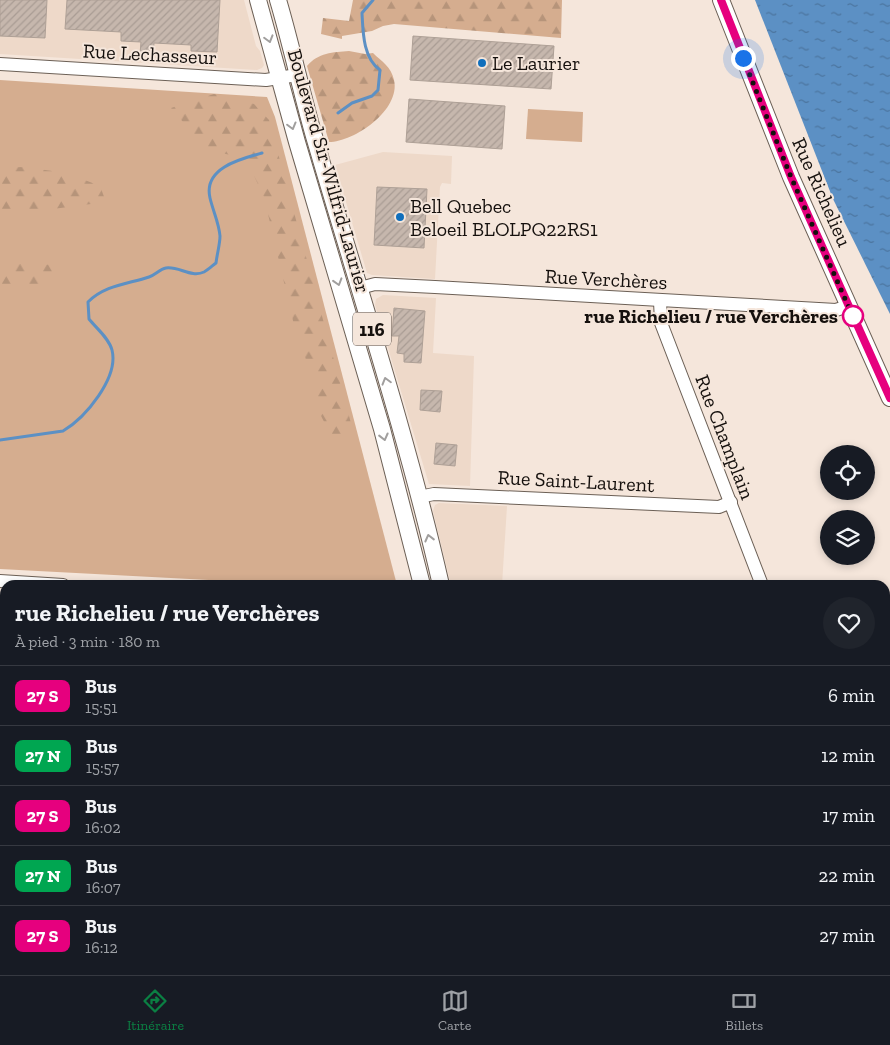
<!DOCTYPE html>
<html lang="fr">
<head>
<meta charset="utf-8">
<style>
  :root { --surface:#171b24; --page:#20242c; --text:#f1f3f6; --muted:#9ea1a6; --line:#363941; --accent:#0b8043 }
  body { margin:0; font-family:"Zilla Slab",serif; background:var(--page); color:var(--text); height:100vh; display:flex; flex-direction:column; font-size:19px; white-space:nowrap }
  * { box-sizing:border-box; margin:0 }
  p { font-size:16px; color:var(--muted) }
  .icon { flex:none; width:28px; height:28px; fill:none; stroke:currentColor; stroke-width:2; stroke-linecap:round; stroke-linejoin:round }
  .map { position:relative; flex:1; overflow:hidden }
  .side { position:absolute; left:0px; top:580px; width:890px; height:395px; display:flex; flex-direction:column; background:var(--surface); border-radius:15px 15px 0 0; box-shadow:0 2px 8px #0003 }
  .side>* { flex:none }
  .badge { padding:0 10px; border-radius:8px; font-size:18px; line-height:32px }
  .tools { position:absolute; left:820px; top:445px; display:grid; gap:10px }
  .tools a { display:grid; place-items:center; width:55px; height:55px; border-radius:50%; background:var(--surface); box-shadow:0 2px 8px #0003; font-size:25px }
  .you { position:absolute; width:25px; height:25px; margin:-12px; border:4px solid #fff; border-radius:50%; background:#1a73e8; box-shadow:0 0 0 8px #1a73e833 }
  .map>.badge { position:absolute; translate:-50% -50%; box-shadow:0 0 0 2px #fff }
  .round { display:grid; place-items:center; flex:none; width:52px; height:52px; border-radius:26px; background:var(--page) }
  .headline { display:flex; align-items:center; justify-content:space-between; height:85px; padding:0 15px }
  h1 { font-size:24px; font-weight:700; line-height:38px }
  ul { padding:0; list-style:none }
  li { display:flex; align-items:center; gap:15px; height:60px; padding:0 15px; border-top:1px solid var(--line) }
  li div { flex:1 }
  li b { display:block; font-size:19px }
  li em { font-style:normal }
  li .badge { min-width:55px; font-weight:700; text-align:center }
  .menu { display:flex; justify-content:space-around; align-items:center; height:70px; border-top:1px solid var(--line); background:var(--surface); font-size:14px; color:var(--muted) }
  .menu a { display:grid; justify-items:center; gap:2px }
  .menu .selected { color:var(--accent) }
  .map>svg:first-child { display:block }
</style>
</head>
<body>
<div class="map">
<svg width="890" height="975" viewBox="0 0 890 975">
  <defs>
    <pattern id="forest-firs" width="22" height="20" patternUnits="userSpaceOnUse" patternTransform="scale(1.25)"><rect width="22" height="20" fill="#d5ad8f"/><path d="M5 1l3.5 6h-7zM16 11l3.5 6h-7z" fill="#b6947a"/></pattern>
    <pattern id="water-ripples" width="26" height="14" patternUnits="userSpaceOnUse" patternTransform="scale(1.25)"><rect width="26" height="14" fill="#5c90c4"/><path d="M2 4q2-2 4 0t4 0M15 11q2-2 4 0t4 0" fill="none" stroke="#4b749e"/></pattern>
    <pattern id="building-hatch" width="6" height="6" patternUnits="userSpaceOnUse" patternTransform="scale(1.25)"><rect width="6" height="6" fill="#c6b7ad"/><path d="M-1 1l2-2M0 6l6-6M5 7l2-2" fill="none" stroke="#a99c94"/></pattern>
  </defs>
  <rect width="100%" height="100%" fill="#f5e6db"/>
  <g fill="#eed9c9">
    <polygon points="0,0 244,0 256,46 260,51 264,65 262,68 257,70 0,54"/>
    <polygon points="383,152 452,156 451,184 442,183 440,187 435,279 372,275 367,273 335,165"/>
    <polygon points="383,295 436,298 433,353 474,356 470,486 429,484 375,305 376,299"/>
    <polygon points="439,503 507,506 502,585 451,585 433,511 435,505"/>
    <polygon points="161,970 295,970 296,975 164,975"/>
    <polygon points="343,970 487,970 488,975 344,975"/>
  </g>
  <g fill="#d5ad8f">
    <polygon points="0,80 267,97 275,117 397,585 306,585 0,569"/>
    <polygon points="528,109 583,112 582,142 526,139"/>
  </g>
  <g fill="url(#forest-firs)">
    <polygon points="353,0 562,0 561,38 394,24 383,26 372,31 342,36 342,39 321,34 323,18 349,21"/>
    <path d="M349 51 365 54 373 53C382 62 391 66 394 80 401 110 354 142 329 142L307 66C318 53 333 52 349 51Z"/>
    <polygon points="214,94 254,104 269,120 355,438 331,435 320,414 315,386 294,325 264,197 246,159 206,149 171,108"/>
    <polygon points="23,167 67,173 100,186 106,202 0,216 0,168"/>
    <polygon points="0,263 59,265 56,287 0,284"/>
  </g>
  <polygon fill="url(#water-ripples)" points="755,0 890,0 890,314 833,199"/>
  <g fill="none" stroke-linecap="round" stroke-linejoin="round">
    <g stroke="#5c90c4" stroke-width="3">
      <path d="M338 113 352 103 372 96 378 90 380 70C363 58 363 32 362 13L373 0"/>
      <path d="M0 440 63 431C85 418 119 378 112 350 109 338 96 328 89 319L88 302C105 285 128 284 149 277 155 275 160 269 166 268 179 266 191 278 204 272 208 270 212 266 216 263 217 254 220 244 220 236 219 223 213 211 210 198 203 168 240 159 262 153"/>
    </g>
  </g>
  <g fill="url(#building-hatch)" stroke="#aea096">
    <polygon points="0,0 47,0 45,38 0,36"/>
    <polygon points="67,0 220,0 217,52 191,51 191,45 154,43 153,55 140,54 141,42 121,41 121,32 65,29"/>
    <polygon points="413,36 554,46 551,89 410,80"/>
    <polygon points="409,99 505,106 502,149 406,142"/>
    <polygon points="377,187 427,189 424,248 374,245"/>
    <polygon points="394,308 425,311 421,363 404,362 404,354 397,353 399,336 392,336"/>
    <polygon points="421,390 442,391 440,412 420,410"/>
    <polygon points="436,443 457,445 455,466 434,464"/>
  </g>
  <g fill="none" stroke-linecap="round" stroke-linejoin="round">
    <defs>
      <g id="minor">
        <polyline points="0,64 266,80 297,75"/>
        <polyline points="360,288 375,284 435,287 836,310 848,306"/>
        <polyline points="660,301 661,323 762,585"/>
        <polyline points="419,497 434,494 719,507 731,502"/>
        <polyline points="0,581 63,585"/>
        <polyline points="0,753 5,759"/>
        <polyline points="885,782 890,782"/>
        <polyline points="314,970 315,975"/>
        <polyline points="334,970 335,975"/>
        <polyline points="105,975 109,970"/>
        <polyline points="768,975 768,970"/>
      </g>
      <g id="major">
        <polyline points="258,0 297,142 382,429 422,585"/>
        <path d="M278 0C292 47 302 96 316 143 359 290 407 436 441 585"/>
        <polyline points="721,0 791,177 890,398"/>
        <polyline points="497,970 498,975"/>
        <polyline points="518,970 519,975"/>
      </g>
    </defs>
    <use href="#minor" stroke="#6c6056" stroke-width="14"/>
    <use href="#major" stroke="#6c6056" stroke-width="18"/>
    <use href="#minor" stroke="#fff" stroke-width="12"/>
    <use href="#major" stroke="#fff" stroke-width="16"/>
  </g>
  <defs><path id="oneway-chevron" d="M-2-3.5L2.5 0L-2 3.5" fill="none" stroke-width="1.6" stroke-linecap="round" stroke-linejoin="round" transform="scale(1.25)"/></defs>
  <g stroke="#a19f9e">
    <use href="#oneway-chevron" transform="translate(269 39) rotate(74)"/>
    <use href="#oneway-chevron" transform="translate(292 126) rotate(75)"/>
    <use href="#oneway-chevron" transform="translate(338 282) rotate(73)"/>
    <use href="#oneway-chevron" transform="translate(386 381) rotate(-106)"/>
    <use href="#oneway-chevron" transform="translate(384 437) rotate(76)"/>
    <use href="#oneway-chevron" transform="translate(429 538) rotate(-104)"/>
  </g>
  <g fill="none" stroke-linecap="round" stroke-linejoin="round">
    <defs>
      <polyline id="line" points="721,0 791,177 890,398"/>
    </defs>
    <use href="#line" stroke="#fff" stroke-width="11"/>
    <use href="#line" stroke="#e6007e" stroke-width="8"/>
    <polyline stroke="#15100d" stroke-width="5" stroke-dasharray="0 9" points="743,58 791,177 854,319 853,316"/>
  </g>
  <g fill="#106fbc" stroke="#f5e6db" stroke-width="2">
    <circle cx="482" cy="63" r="5"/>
    <circle cx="400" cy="217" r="5"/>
  </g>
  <circle fill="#fff" stroke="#e6007e" stroke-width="2.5" cx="853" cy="316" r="10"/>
  <g text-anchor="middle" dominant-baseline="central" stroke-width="4" stroke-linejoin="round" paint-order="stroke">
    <rect fill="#f5e6db" stroke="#58504b" stroke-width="1" x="353" y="312.5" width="38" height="33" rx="4"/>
    <g font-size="19" font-weight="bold" fill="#15100d">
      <text x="372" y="329">116</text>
    </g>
    <g font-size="20" fill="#15100d" stroke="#f5e6db">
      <text transform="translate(150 54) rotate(3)">Rue Lechasseur</text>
      <text transform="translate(329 171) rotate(74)">Boulevard Sir-Wilfrid-Laurier</text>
      <text transform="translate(822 192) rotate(66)">Rue Richelieu</text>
      <text transform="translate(606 279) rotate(3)">Rue Verchères</text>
      <text transform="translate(725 437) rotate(69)">Rue Champlain</text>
      <text transform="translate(576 481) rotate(3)">Rue Saint-Laurent</text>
    </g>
    <g font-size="20" fill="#15100d" stroke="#f5e6db" text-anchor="start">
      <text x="492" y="63">Le Laurier</text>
      <text x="410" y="206">Bell Quebec<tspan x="410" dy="23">Beloeil BLOLPQ22RS1</tspan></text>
    </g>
    <g font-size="20" font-weight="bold" fill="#15100d" stroke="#f5e6db" text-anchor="end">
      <text x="838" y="316">rue Richelieu / rue Verchères</text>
    </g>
  </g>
</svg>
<div class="tools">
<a><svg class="icon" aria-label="locate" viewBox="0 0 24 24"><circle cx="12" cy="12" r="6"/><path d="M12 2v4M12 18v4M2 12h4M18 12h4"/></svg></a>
<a><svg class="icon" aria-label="layers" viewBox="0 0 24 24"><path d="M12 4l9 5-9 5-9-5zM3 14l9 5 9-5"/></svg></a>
</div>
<div class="you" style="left:743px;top:58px"></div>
<section class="side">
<div class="headline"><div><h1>rue Richelieu / rue Verchères</h1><p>À pied · 3 min · 180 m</p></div><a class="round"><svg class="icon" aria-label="heart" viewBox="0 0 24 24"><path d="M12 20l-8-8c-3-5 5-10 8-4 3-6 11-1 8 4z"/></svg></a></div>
<ul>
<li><span class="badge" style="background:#e6007e;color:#fff">27 S</span><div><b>Bus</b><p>15:51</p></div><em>6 min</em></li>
<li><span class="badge" style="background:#00a651;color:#fff">27 N</span><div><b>Bus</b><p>15:57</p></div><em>12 min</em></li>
<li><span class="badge" style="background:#e6007e;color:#fff">27 S</span><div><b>Bus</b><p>16:02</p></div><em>17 min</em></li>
<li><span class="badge" style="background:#00a651;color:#fff">27 N</span><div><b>Bus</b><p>16:07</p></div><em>22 min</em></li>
<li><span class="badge" style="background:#e6007e;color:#fff">27 S</span><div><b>Bus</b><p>16:12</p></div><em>27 min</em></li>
</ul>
</section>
</div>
<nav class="menu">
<a class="selected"><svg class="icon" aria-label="directions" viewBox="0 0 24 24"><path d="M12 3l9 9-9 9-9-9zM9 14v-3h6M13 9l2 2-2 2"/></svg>Itinéraire</a>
<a><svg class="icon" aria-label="map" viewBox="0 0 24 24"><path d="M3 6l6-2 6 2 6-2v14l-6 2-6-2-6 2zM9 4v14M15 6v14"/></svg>Carte</a>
<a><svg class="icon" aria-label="tickets" viewBox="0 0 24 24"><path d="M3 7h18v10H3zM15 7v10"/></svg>Billets</a>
</nav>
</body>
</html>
